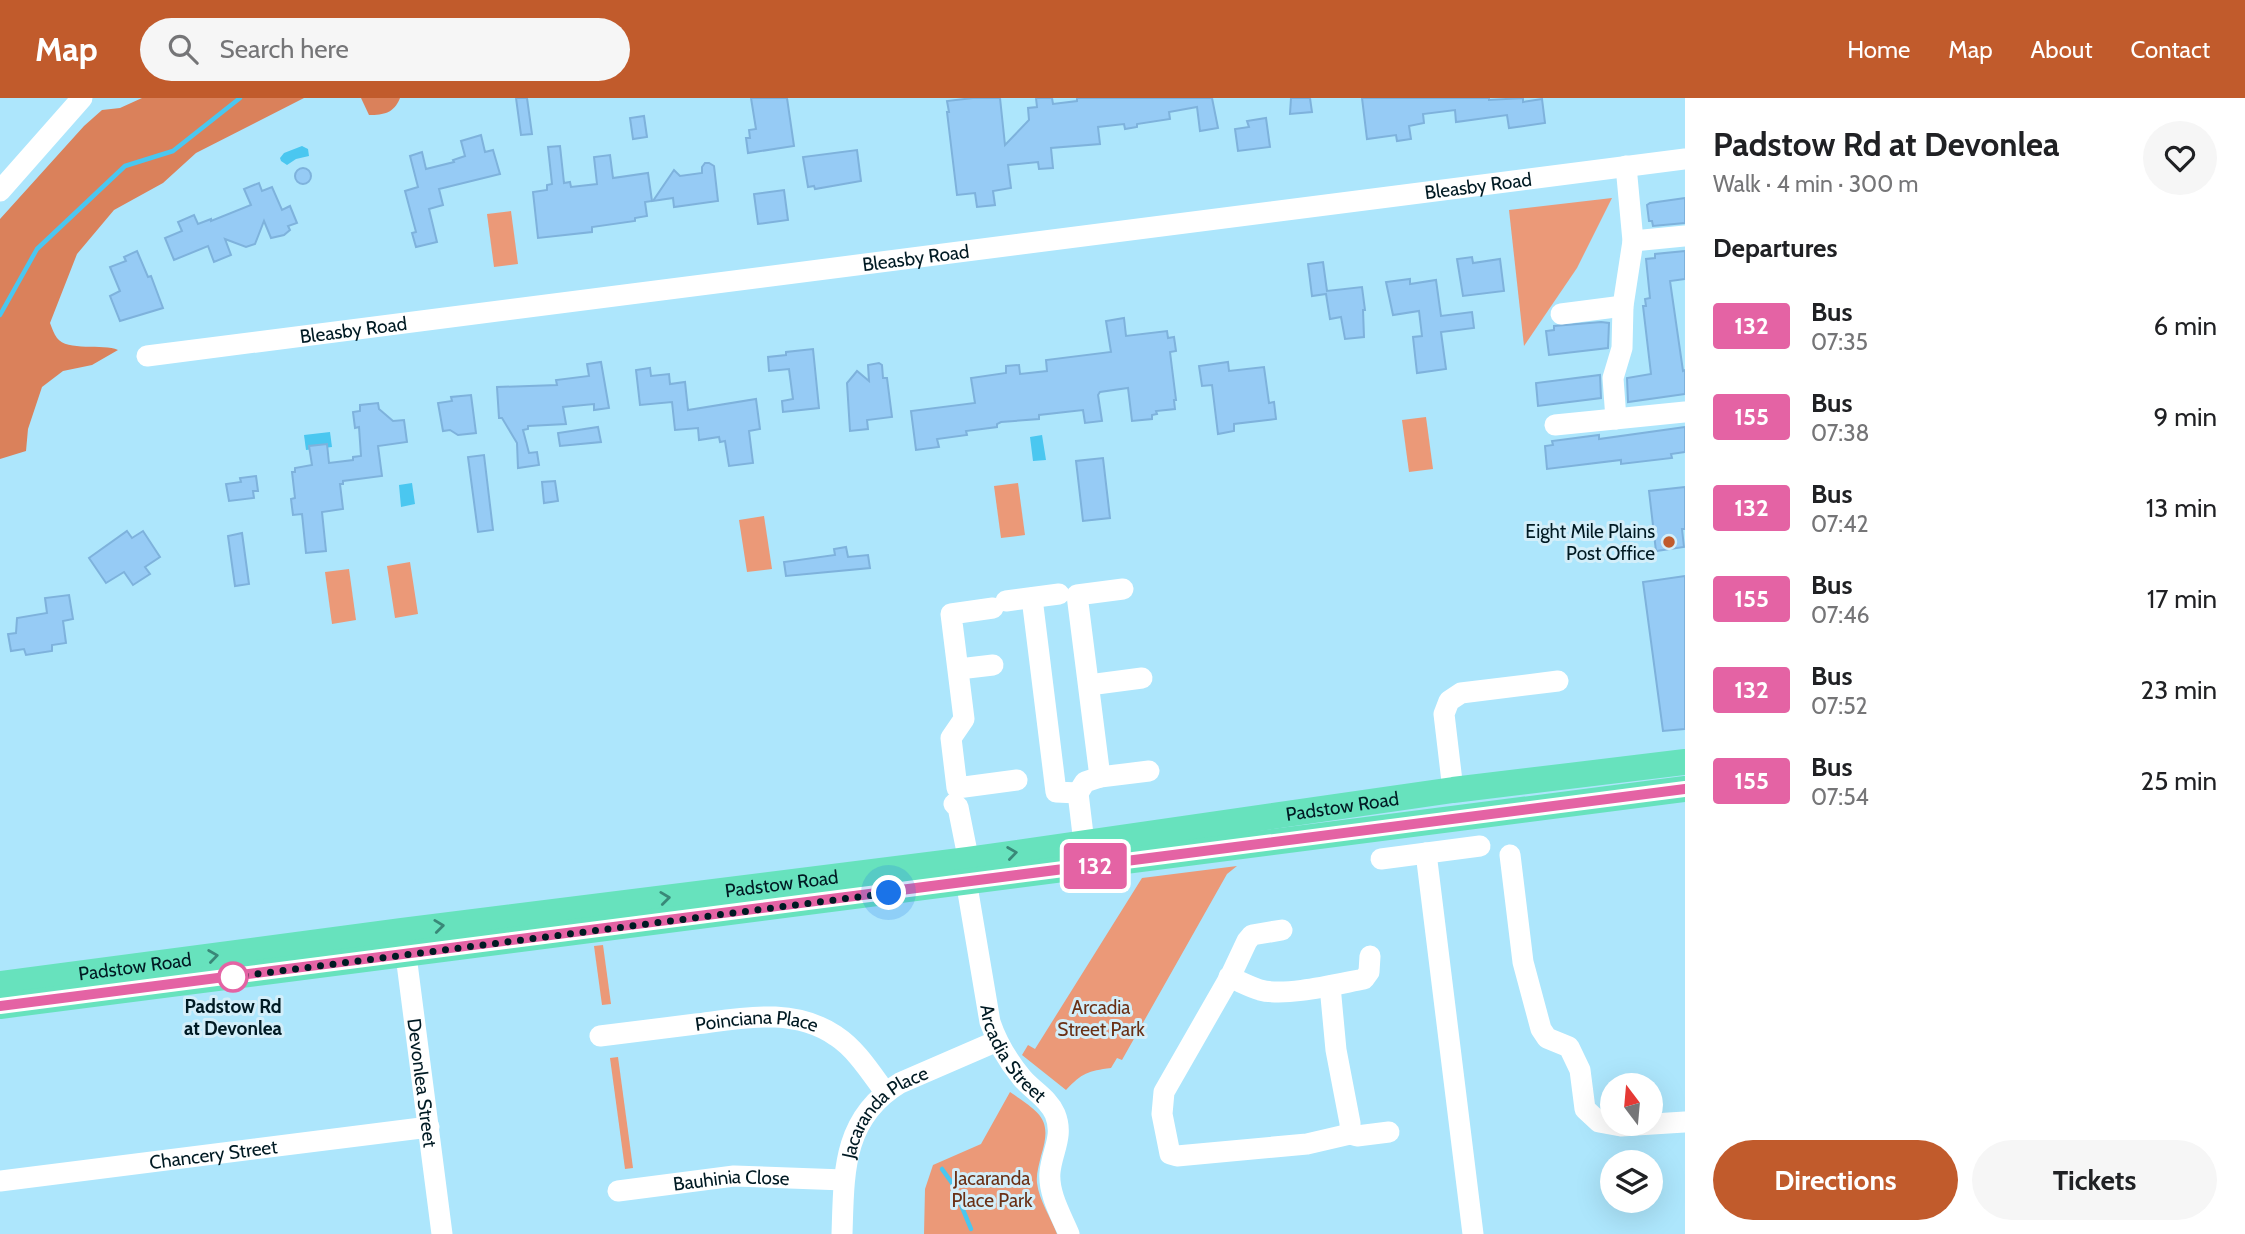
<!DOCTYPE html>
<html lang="en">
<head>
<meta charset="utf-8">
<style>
  :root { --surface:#fff; --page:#f6f6f6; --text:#202124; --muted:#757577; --accent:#c15b2c }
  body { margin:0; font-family:Cabin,sans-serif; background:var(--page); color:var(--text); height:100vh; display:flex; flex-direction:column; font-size:26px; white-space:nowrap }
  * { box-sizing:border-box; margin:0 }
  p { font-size:23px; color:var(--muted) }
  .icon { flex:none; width:38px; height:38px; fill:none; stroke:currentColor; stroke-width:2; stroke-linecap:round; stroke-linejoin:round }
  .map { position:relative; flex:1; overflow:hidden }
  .details { display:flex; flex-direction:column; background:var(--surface); width:560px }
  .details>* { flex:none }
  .badge { padding:0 14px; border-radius:5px; font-size:24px; line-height:46px }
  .needle { width:46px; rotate:344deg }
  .controls { position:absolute; left:1600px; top:975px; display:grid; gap:14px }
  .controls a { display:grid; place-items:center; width:63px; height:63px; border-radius:50%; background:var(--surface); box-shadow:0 7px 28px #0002; font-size:35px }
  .you { position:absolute; width:35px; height:35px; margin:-18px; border:5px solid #fff; border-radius:50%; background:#1a73e8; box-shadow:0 0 0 10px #1a73e833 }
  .map>.badge { position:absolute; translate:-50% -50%; box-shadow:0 0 0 4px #fff }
  h2 { padding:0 28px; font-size:26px; line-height:63px }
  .round { display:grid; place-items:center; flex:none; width:74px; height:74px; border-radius:37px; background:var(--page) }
  .headline { display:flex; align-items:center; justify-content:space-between; height:119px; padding:0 28px }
  h1 { font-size:33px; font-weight:700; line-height:52px }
  .button { display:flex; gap:14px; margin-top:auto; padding:14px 28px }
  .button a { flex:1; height:80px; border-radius:42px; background:var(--accent); color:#fff; font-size:28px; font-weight:700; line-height:80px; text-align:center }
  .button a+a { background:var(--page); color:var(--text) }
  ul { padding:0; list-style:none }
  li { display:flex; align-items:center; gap:21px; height:91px; padding:0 28px }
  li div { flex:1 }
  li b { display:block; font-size:26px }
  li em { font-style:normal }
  li .badge { min-width:77px; font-weight:700; text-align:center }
  header { display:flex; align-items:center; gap:42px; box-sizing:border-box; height:98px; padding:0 35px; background:var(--accent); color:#fff }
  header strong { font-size:33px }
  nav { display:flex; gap:38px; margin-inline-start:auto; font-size:24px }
  .search { width:490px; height:63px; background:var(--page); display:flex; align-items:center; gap:18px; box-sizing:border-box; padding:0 24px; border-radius:38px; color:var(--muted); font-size:26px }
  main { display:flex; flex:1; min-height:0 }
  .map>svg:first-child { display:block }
</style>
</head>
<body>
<header>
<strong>Map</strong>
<div class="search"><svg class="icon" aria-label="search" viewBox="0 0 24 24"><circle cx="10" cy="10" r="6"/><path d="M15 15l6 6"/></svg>Search here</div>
<nav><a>Home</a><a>Map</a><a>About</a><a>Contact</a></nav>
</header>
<main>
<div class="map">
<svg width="1685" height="1136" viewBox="0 0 1685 1136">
  <rect width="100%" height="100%" fill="#ade6fc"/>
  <g fill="#eb9978">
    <polygon points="1612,100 1577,170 1524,248 1509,112"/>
    <polygon points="511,113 518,166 494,169 487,116"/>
    <polygon points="1426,319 1433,371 1409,374 1402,322"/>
    <polygon points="1018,385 1025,437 1001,440 994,388"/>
    <polygon points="764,418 772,471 747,474 739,422"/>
    <polygon points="410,464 418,516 395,520 387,468"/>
    <polygon points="349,471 356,522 332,526 325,474"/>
    <path d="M1237 768 1227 776 1122 962 1117 960 1111 970C1088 973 1082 975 1066 992L1022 957 1028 947 1035 951 1142 780Z"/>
    <polygon points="603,847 611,906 602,907 594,848"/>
    <polygon points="618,959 633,1070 625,1071 610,960"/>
    <path d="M1010 994C1040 1015 1053 1020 1041 1058 1039 1067 1036 1076 1037 1085 1039 1102 1051 1120 1057 1136H924L925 1091 933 1067 981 1046Z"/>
  </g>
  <g fill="#da815b">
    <path d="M142 0H304L196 55 163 85 114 112 77 156 50 225C52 230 54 236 57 240 67 254 103 245 118 252L92 267 63 273 42 289 28 331 26 353 0 361V121L84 28 102 12 120 10Z"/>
    <path d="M361 0H400C394 15 384 17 369 17Z"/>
  </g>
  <g fill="#4ac7f0">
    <polygon points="302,48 308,51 309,58 296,61 287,67 281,63 280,60 284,55"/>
    <polygon points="330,334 332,349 306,352 304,337"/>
    <polygon points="1042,337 1046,362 1033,363 1030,339"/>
    <polygon points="412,385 415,406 401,409 399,387"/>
  </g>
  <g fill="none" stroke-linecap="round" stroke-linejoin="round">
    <g stroke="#4ac7f0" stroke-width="4.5">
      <polyline points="0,217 37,151 125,68 173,53 240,0"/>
      <polyline points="942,1071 952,1085 971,1131"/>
    </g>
  </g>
  <g fill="#96cbf5" stroke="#7eb2dc" stroke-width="2">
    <polygon points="516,0 527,0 532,36 521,37"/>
    <polygon points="751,0 787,0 794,48 748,55 746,40 750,40 749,32 756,31"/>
    <polygon points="973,0 1000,0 1005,47 1029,22 1028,10 1037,9 1036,0 1052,0 1053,6 1077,3 1077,0 1212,0 1218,30 1200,33 1197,9 1169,14 1170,21 1137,26 1137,29 1125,31 1124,26 1098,29 1100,46 1051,50 1053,70 1039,71 1038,64 1008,67 1011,90 993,93 995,107 977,109 975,95 957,97 947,14 949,14 947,3"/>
    <polygon points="1291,0 1310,0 1312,14 1290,16"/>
    <polygon points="1362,0 1489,0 1489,2 1523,0 1523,4 1542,1 1545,25 1509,30 1507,17 1456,24 1455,12 1423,16 1424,25 1409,28 1411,41 1397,43 1396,37 1367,41"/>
    <polygon points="644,18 647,39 633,41 630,20"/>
    <polygon points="1266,20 1270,49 1238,53 1235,31 1249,29 1247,23"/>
    <polygon points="481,37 485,54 493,52 500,76 439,91 443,107 429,111 437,144 416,149 412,135 416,134 405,93 418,89 410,58 422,54 426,71 454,64 453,62 465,58 461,43"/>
    <polygon points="560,48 564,85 570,84 571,89 597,86 594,59 610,57 613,80 648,75 652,103 645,104 647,118 635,120 635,123 592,129 592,134 538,140 533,94 547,92 547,87 552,86 548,49"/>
    <polygon points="857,52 861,83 815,91 814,88 808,89 803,59"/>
    <polygon points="705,65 709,65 714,68 718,103 674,109 673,100 653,103 674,72 680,78 702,75 702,69"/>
    <circle cx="303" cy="78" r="8"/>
    <polygon points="259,85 262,93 272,89 282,112 290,108 297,125 288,128 290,132 284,137 271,140 264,123 255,146 246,149 225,141 231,157 214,164 208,148 174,162 165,140 182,133 178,124 194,117 198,126 211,121 211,123 251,107 244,91"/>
    <polygon points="784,92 788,122 758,126 754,96"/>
    <polygon points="1685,100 1685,125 1653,128 1652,123 1649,123 1647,107 1650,105"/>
    <polygon points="137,153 148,179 151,178 163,210 120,223 110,198 120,193 110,169 126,163 124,159"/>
    <polygon points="1685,153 1685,181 1670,183 1683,273 1685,272 1685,296 1628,304 1627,280 1651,276 1643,208 1646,208 1645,201 1650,200 1646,161 1655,160 1655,156"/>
    <polygon points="1472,159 1473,165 1500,161 1504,193 1463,198 1457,161"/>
    <polygon points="1323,164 1327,193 1362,189 1365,212 1363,212 1364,239 1345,241 1341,219 1330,221 1326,196 1312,198 1308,166"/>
    <polygon points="1410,181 1410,186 1436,182 1441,218 1472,214 1474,230 1441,234 1446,271 1417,275 1413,239 1422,238 1419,213 1393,217 1386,184"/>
    <polygon points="1124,220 1126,238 1167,233 1168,240 1174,239 1176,253 1170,254 1176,302 1174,302 1175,311 1156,313 1157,316 1152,317 1152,321 1132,323 1128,290 1100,294 1098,297 1102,323 1085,325 1083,312 1039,317 1039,321 1001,324 997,326 997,329 966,333 967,337 937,341 939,349 916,352 911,313 975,305 971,280 1006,275 1006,268 1019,267 1020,276 1047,273 1046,262 1111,254 1106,223"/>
    <polygon points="1601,224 1609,225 1608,250 1549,257 1546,233 1554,232 1554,228"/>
    <polygon points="813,251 819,310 783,314 782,303 793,301 789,271 769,273 768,259 786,257 786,254"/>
    <polygon points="601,264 609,310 594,312 594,306 563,309 566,326 528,328 528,331 523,332 529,355 537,354 539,367 518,370 517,345 502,320 499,320 497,289 557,287 556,282 589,278 587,266"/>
    <polygon points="1228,264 1229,273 1264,269 1269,305 1274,304 1276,321 1234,326 1234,333 1218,336 1212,287 1202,288 1199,268"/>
    <polygon points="879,265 882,267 883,280 887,280 892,319 867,322 868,331 850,333 847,285 857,273 869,283 868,267"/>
    <polygon points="650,270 651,278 669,276 670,286 685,284 688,312 756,301 760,331 749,333 753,365 729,368 725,343 720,344 719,339 699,342 698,330 675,332 672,304 640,307 636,272"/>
    <polygon points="1600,277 1601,300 1538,308 1536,285"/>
    <polygon points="471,297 476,335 458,337 450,332 443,333 438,305 452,303 451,299"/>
    <polygon points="378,305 379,311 393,323 404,322 407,344 378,348 382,378 343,383 343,386 340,386 343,411 322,414 326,453 306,455 302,416 293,417 291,401 295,400 292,374 295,374 295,370 312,367 309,348 327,346 329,365 353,362 353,359 361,358 359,329 355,330 353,314 360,313 360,307"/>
    <polygon points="598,329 601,344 560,348 558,335"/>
    <polygon points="1685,329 1685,354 1671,356 1672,360 1621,366 1621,362 1547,371 1545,348 1553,347 1552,343 1599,337 1599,341"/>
    <polygon points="484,357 493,432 478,434 468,359"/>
    <polygon points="1103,360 1110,420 1083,423 1076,363"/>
    <polygon points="256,378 258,393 253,393 254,400 229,403 226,386 241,384 240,380"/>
    <polygon points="555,383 558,403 544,405 542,384"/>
    <polygon points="1685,389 1685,431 1682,431 1684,449 1656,453 1649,393"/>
    <polygon points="127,433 132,440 143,433 160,459 145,469 150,476 133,487 124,474 106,485 89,460"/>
    <polygon points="242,435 249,486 235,488 228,438"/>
    <polygon points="846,449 848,459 868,457 870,470 786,478 784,464 835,457 834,451"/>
    <polygon points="1685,478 1685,631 1663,633 1643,484"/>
    <polygon points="69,497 73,521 63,523 66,545 52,547 52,553 26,557 24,551 11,553 8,536 16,535 17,520 47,515 45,500"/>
  </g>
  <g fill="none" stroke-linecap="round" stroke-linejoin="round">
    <g stroke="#fff" stroke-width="21">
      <polyline points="0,93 82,0"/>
      <polyline points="1633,143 1685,138"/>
      <polyline points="1561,216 1623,208"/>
      <path id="s1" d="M147 258 1685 61"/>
      <polyline points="1616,321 1613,280 1622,250 1623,208 1633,143 1626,68"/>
      <polyline points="1555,327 1685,314"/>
      <polyline points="1032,500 1056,694 1078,695"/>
      <polyline points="1006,503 1059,496"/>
      <polyline points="993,510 951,516 964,621 951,640 957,690 1017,682"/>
      <polyline points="959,571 993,567"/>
      <polyline points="1089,587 1142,580"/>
      <polyline points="1100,679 1149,673"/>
      <polyline points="1453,692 1444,616 1449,603 1461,595 1558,583"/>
      <polyline points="1078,695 1085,684 1100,679 1077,497 1123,491"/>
      <polyline points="1078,695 1084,745"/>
      <path id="s2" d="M954 706 958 709 966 749 968 794 990 924C997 945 1008 963 1022 980 1033 993 1048 1000 1055 1016 1064 1038 1052 1053 1050 1074 1048 1095 1061 1117 1069 1136"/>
      <polyline points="1426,755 1473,1136"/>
      <polyline points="1510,757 1523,864 1541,931 1547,940 1569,949 1580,972 1585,1011 1599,1024 1621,1028 1685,1024"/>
      <polyline points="1381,761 1480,748"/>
      <polyline points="1282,832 1252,837 1247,843 1231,877 1164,994 1162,1016 1170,1056 1177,1058 1307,1046 1350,1036 1350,1025 1336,952 1330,888"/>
      <path id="s3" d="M404 842 442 1136"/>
      <path d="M1229 879C1239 883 1250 889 1260 892 1286 899 1337 886 1364 881L1369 874 1370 858"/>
      <path id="s4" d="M600 938C632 934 664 930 696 926 743 920 794 909 836 938 856 951 871 975 885 994"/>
      <polyline points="1350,1036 1357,1038 1389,1034"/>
      <path id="s5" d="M0 1083 429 1029"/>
      <path id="s6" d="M618 1093 734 1078 844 1082"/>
      <path id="s7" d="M842 1136C844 1075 842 1020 900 985L997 943"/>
    </g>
    <g stroke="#67e2bd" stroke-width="26">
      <path id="s8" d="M0 886 402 833 968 762 1453 692 1685 664"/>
      <polyline points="0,908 1685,691"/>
    </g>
  </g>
  <defs><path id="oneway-chevron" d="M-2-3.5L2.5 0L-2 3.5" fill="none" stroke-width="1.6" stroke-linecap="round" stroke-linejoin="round" transform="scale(1.75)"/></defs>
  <g stroke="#398878">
    <use href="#oneway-chevron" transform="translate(1012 755) rotate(-8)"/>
    <use href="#oneway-chevron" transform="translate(665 800) rotate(-7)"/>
    <use href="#oneway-chevron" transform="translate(439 828) rotate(-7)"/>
    <use href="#oneway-chevron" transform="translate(213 858) rotate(-8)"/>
  </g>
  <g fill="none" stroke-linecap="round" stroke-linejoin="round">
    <defs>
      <polyline id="line" points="0,908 1685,691"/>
    </defs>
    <use href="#line" stroke="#fff" stroke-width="16"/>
    <use href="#line" stroke="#e463a4" stroke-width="10"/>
    <polyline stroke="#001a23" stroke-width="7" stroke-dasharray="0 12.6" points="233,879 889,795"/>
  </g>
  <circle fill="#c15b2c" stroke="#d3eef9" stroke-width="2.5" cx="1669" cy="444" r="7"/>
  <circle fill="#fff" stroke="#e463a4" stroke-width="3.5" cx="233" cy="879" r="14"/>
  <g text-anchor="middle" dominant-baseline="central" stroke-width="6" stroke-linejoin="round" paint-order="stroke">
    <g font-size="19" fill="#001a23" stroke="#d3eef9">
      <text stroke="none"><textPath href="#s1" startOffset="1342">Bleasby Road</textPath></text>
      <text stroke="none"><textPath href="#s1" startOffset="775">Bleasby Road</textPath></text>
      <text stroke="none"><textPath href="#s1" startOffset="208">Bleasby Road</textPath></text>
      <text stroke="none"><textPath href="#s8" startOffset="1354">Padstow Road</textPath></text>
      <text stroke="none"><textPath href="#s8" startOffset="788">Padstow Road</textPath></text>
      <text stroke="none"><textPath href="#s8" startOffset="136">Padstow Road</textPath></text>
      <text stroke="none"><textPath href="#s4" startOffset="158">Poinciana Place</textPath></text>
      <text stroke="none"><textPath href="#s2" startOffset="261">Arcadia Street</textPath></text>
      <text stroke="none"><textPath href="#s3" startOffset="144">Devonlea Street</textPath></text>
      <text stroke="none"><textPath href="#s7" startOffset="138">Jacaranda Place</textPath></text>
      <text stroke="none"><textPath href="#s5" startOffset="215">Chancery Street</textPath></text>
      <text stroke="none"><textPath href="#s6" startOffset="114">Bauhinia Close</textPath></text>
    </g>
    <g font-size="19" fill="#001a23" stroke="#d3eef9" text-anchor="end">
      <text x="1655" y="433">Eight Mile Plains<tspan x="1655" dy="22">Post Office</tspan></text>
    </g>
    <g font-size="19" font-weight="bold" fill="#001a23" stroke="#d3eef9">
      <text x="233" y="908">Padstow Rd<tspan x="233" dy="22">at Devonlea</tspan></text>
    </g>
    <g font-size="19" fill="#6a3015" stroke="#d3eef9">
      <text x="1101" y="909">Arcadia<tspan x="1101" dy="22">Street Park</tspan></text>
      <text x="992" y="1080">Jacaranda<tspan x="992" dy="22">Place Park</tspan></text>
    </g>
  </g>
</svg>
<div class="controls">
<a><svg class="needle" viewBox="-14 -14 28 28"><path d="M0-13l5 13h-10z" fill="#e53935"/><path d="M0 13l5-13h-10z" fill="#757577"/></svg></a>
<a><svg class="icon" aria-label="layers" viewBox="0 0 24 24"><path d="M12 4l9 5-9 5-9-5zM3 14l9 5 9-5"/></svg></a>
</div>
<div class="you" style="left:889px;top:795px"></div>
<b class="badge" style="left:1095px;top:768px;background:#e463a4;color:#fff">132</b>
</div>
<section class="details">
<div class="headline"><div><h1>Padstow Rd at Devonlea</h1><p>Walk · 4 min · 300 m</p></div><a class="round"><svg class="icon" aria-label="heart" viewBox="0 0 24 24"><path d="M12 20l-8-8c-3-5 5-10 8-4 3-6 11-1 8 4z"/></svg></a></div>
<h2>Departures</h2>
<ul>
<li><span class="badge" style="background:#e463a4;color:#fff">132</span><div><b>Bus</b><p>07:35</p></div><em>6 min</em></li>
<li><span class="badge" style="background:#e463a4;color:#fff">155</span><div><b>Bus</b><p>07:38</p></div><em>9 min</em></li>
<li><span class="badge" style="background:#e463a4;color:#fff">132</span><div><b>Bus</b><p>07:42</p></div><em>13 min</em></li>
<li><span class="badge" style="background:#e463a4;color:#fff">155</span><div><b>Bus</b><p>07:46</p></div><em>17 min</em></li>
<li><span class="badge" style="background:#e463a4;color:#fff">132</span><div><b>Bus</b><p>07:52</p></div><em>23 min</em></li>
<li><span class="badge" style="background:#e463a4;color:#fff">155</span><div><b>Bus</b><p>07:54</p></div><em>25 min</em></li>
</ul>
<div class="button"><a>Directions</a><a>Tickets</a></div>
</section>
</main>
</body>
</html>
